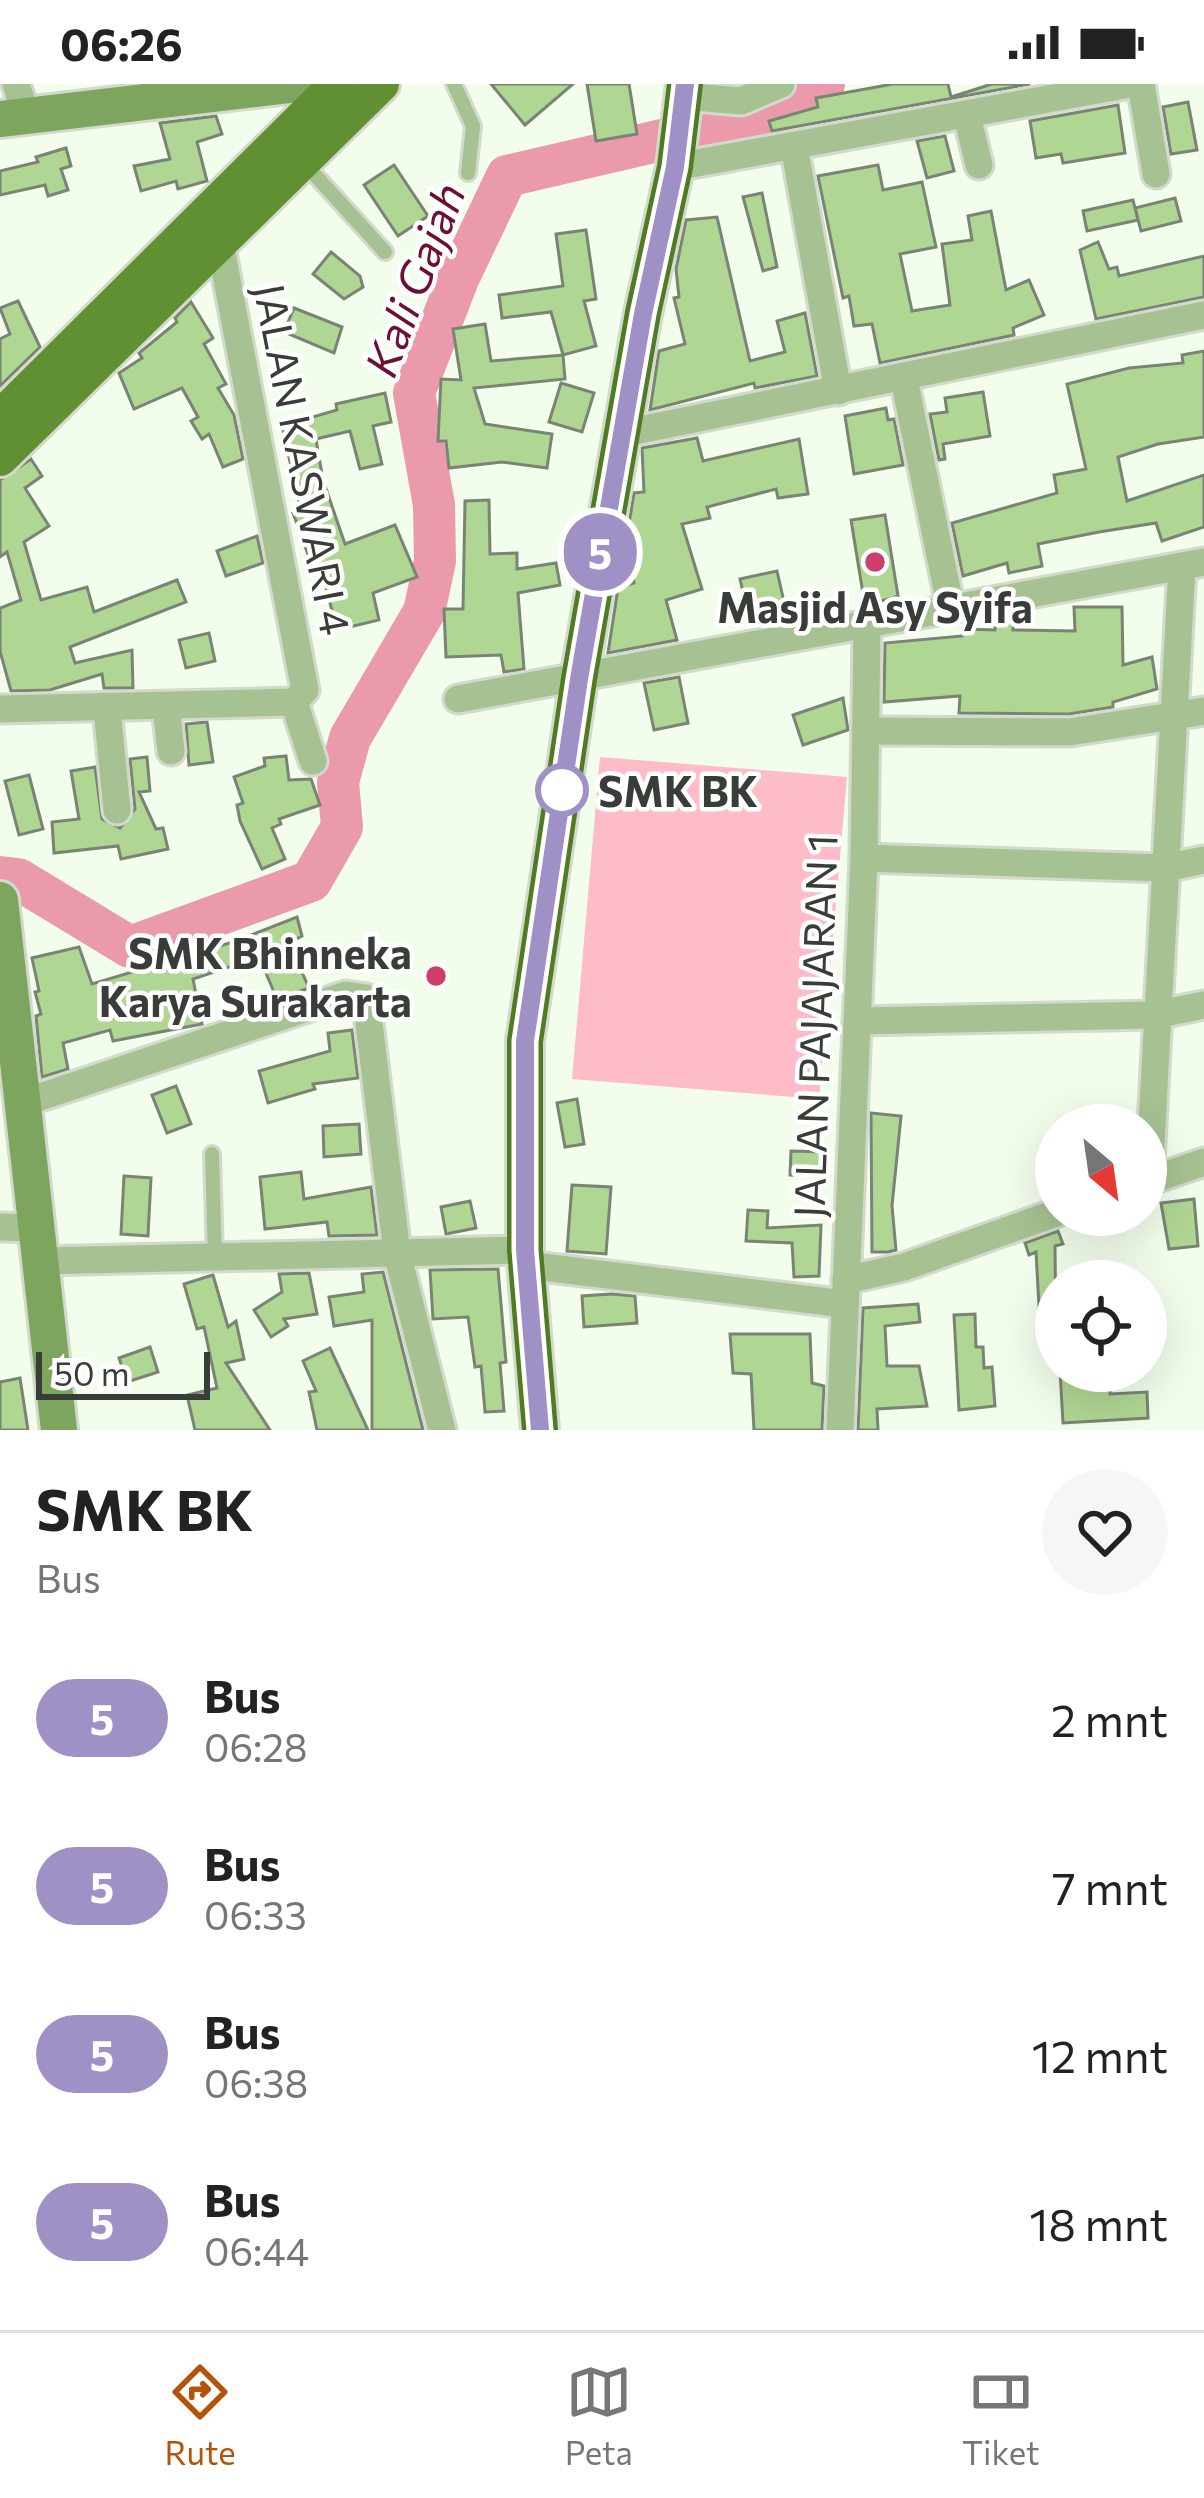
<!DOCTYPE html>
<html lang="id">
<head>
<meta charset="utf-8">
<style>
  :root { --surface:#fff; --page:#f6f6f6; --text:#222; --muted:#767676; --line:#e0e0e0; --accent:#b45309 }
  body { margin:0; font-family:Commissioner,sans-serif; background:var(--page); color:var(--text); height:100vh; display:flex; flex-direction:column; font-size:45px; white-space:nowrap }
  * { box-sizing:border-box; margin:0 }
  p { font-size:39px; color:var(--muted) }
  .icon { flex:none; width:66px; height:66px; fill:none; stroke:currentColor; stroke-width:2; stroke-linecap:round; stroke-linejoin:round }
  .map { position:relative; height:1346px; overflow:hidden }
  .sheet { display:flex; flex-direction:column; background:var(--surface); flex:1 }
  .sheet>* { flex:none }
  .badge { padding:0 24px; border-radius:39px; font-size:42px; line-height:78px }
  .needle { width:78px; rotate:151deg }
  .buttons { position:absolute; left:1035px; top:1020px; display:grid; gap:24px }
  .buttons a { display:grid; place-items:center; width:132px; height:132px; border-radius:50%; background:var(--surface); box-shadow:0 12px 48px #0002; font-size:60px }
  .scale { position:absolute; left:36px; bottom:30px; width:174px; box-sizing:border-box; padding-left:12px; border:6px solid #393d37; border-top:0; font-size:33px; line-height:42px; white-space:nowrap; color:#393d37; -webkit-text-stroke:9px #fff; paint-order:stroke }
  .map>.badge { position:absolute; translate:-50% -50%; box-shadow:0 0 0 6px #fff }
  .round { display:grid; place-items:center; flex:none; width:126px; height:126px; border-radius:63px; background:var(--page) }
  .headline { display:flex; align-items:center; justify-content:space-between; height:204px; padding:0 36px }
  h1 { font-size:57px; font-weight:700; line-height:90px }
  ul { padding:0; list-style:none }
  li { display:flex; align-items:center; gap:36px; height:168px; padding:0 36px }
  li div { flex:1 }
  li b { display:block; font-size:45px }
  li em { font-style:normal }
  li .badge { min-width:132px; font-weight:700; text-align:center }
  .status { display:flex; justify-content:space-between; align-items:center; height:84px; padding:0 60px; background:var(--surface); direction:ltr }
  .status svg { height:33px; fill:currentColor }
  .tab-bar { display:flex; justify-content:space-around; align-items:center; height:168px; border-top:3px solid var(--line); background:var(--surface); font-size:33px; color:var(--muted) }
  .tab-bar a { display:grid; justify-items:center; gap:6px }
  .tab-bar .selected { color:var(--accent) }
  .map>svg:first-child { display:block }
</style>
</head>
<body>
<div class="status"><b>06:26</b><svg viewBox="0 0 49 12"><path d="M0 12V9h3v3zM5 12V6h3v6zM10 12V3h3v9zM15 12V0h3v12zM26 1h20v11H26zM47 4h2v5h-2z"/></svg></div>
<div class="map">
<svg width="1204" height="1346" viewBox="0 0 1204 1346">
  <rect width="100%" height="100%" fill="#f3fdec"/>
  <polygon fill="#febcc9" points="600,673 847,693 819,1015 572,995"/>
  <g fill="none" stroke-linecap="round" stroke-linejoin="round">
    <polyline stroke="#ea9aab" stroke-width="42" points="0,793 18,795 130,863 311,797 342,743 338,698 350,654 424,528 435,477 434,421 414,309 458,195 507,92 778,29 824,0"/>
  </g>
  <g fill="#b0d693" stroke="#7a8474" stroke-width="3">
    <polygon points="491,0 573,0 525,41"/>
    <polygon points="587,0 629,0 637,50 596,57"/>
    <polygon points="893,0 948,0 951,13 992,0 1030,0 772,47 769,37 818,23 816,14"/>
    <polygon points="1188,18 1197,66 1171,70 1163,23"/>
    <polygon points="1118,21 1125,69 1063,79 1061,70 1036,74 1030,37"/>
    <polygon points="216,32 222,50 197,58 207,97 178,105 176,97 141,107 134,82 170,75 160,39"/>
    <polygon points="945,52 954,87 927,94 917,57"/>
    <polygon points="66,64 71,82 61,85 68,106 48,112 45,101 0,111 0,87 38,78 36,73"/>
    <polygon points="394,81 428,132 398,152 364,101"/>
    <polygon points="878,81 883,106 922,98 936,163 900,170 912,227 950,221 942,160 972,156 968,132 991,127 1006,206 1029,196 1044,231 1013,244 1014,251 880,279 872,240 854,242 849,212 843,214 818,92"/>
    <polygon points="762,109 777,183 763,187 743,113"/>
    <polygon points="1175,114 1181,137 1141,147 1135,124"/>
    <polygon points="1133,116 1138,136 1087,147 1083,127"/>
    <polygon points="717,133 750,277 785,268 777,237 805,229 817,292 755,304 754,299 650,326 659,267 685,260 674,214 679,213 676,185 686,136"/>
    <polygon points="586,146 596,215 584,217 596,262 563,271 551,228 502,234 499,211 563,202 556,150"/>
    <polygon points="1098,158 1109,185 1117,183 1119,192 1204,172 1204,213 1096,235 1080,166"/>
    <polygon points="331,168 360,192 363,203 344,215 313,190"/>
    <polygon points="18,217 40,263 0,302 0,255 10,250 0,224"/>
    <polygon points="191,218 213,254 204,260 226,300 218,304 234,331 243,375 223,383 209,350 202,355 191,337 198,333 182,304 134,325 119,289 142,274 139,269 177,238 175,234"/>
    <polygon points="294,224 342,243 334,269 284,248"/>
    <polygon points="485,240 491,277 563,271 565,295 474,304 485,340 552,350 547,384 502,378 449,384 446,357 438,357 441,295 461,296 453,245"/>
    <polygon points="1204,267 1204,353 1158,360 1118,373 1127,417 1204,391 1204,443 1162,457 1156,439 1099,448 1038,460 1042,482 1009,489 1007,479 963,492 952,439 1057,409 1054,391 1086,385 1067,300 1129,284 1183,279 1182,271"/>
    <polygon points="561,299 594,309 582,348 549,338"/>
    <polygon points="983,308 990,352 943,360 945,375 939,376 930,330 947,328 945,314"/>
    <polygon points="385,309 391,338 373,342 382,380 360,385 350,347 316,355 323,396 345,460 395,441 417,493 373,509 379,536 337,546 324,496 318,498 293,429 301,427 282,342 337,326 336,320"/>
    <polygon points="886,324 888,336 894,335 903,381 854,390 845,332"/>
    <polygon points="697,354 703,377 799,355 808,410 778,414 776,405 707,423 710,434 682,440 702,505 666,516 677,556 608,569 618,504 634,499 628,446 634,409 644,408 642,364"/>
    <polygon points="31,375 42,392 25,404 49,442 24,458 41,516 87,503 94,528 177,496 186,518 70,563 75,579 132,566 133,604 104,604 102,590 50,606 11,607 0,567 0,524 21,516 7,468 0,473 0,396"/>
    <polygon points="489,416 490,470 517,469 517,485 556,479 560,501 518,509 524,585 504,588 501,571 446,573 444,525 463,525 465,417"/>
    <polygon points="885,431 898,512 865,522 851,436"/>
    <polygon points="257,452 263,479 226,492 217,467"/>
    <polygon points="777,487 787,531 750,539 740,495"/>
    <polygon points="1074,523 1122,523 1123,581 1152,573 1157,605 1113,618 1113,623 1069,630 959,629 960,612 884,618 885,559 962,552 962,545 995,546 995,535 1013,531 1013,546 1075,547"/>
    <polygon points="209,549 215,577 186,584 179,556"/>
    <polygon points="679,593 688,639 654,646 644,599"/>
    <polygon points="843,614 848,646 803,661 793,631"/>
    <polygon points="207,638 213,678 189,681 186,640"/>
    <polygon points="286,672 289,696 311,695 320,721 279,735 281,740 272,744 285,775 262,785 240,737 237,721 243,719 234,693 265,682 264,674"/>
    <polygon points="147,673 150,707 139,708 156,745 163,744 168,765 121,775 118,762 54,769 52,738 79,735 71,687 95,683 102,735 120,744 135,725 130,675"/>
    <polygon points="29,691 43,745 19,751 5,697"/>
    <polygon points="297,833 302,852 289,859 309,904 277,915 259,873 193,895 202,940 113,957 110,946 63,959 68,985 42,993 36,932 41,930 35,908 39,907 32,874 79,863 92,900 233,858"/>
    <polygon points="352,946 358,994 313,1000 315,1005 268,1019 259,987 330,967 328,949"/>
    <polygon points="176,1002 191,1040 167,1049 152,1011"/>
    <polygon points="577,1015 584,1060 565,1063 557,1019"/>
    <polygon points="871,1029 901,1032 892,1122 896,1166 888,1168 872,1168"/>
    <polygon points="359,1040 361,1070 324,1073 323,1042"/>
    <polygon points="791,1067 825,1068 824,1092 790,1091"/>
    <polygon points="301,1088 304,1115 371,1103 377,1151 329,1152 327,1138 265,1145 260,1093"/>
    <polygon points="124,1092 151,1094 148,1152 121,1150"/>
    <polygon points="572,1101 611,1103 606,1170 567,1167"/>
    <polygon points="1194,1115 1198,1162 1169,1165 1161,1119"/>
    <polygon points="470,1117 476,1144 446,1150 441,1123"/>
    <polygon points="748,1126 768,1127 767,1144 821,1141 819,1192 794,1193 792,1159 746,1157"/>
    <polygon points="1058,1147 1063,1160 1055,1162 1056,1259 1041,1259 1036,1168 1029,1171 1025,1159"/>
    <polygon points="498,1185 506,1278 500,1279 504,1327 485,1328 481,1282 475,1283 468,1233 433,1235 430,1186"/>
    <polygon points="383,1188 423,1346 372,1346 372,1236 334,1242 329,1213 364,1208 362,1190"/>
    <polygon points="309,1189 317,1230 284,1235 288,1242 271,1253 254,1226 282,1208 279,1190"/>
    <polygon points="213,1191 228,1243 236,1237 244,1275 226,1279 270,1346 195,1346 187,1311 217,1304 204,1243 197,1245 184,1200"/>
    <polygon points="611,1210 635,1212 637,1239 584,1243 582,1212"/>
    <polygon points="918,1220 920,1238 885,1242 887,1282 919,1282 927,1322 877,1325 878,1346 858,1346 863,1224"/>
    <polygon points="975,1230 976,1263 983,1263 984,1284 992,1283 995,1322 959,1326 954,1231"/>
    <polygon points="730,1250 810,1250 812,1299 824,1302 822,1346 754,1346 751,1290 733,1289"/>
    <polygon points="150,1263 158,1288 127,1298 119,1274"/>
    <polygon points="330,1264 368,1346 317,1346 309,1308 316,1307 303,1277"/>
    <polygon points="1060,1287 1109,1287 1110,1310 1147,1308 1148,1334 1063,1339"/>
    <polygon points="20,1294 28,1346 0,1346 0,1298"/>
  </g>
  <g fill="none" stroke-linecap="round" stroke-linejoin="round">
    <defs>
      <g id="lane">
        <polyline points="454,0 473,42 468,89"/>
        <polyline points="306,81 385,168"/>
        <polyline points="212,1070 215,1175"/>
      </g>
      <g id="street">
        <polyline points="16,0 26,31"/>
        <polyline points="1141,0 1156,90"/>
        <polyline points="683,12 741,17 781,0"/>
        <polyline points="967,32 979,81"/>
        <polyline points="794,62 838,307"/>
        <polyline points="675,83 1130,0"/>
        <polyline points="904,295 951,525"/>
        <polyline points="620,350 1204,231"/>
        <polyline points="458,615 1204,478"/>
        <polyline points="294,618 313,677"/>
        <polyline points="166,623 171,667"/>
        <polyline points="0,625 294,618 305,606 220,159"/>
        <polyline points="107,625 117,726"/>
        <polyline points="866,647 1070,648 1204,627"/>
        <polyline points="864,774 1165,784 1204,776"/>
        <polyline points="857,937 1155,931 1204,921"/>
        <polyline points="19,1020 346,911 366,914 397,1169 442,1346"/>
        <polyline points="1149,1097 1182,482"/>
        <polyline points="1146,1098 1204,1078"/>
        <polyline points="0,1143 35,1144"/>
        <polyline points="39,1177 525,1166"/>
        <polyline points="526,1181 845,1220"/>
        <polyline points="846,1196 904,1183 1056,1129"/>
        <polyline points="840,1346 864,774 867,542"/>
      </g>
      <g id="secondary">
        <polyline points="0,35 297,0"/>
        <polyline points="0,816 59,1346"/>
      </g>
      <g id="primary">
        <polyline points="0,334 337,0"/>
        <polyline points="0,374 381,0"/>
      </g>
      <polyline id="highway" points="540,1346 525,1166 525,957 579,595 643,229 675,83 685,0"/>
    </defs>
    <use href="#lane" stroke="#d2dacb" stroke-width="20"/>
    <use href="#street" stroke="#d2dacb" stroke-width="33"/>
    <use href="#secondary" stroke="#d2dacb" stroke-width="42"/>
    <use href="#primary" stroke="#d2dacb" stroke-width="42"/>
    <use href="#highway" stroke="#d2dacb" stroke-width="42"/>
    <use href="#lane" stroke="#a6c293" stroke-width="14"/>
    <use href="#street" stroke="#a6c293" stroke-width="27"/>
    <use href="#secondary" stroke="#7ea55e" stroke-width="36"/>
    <use href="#primary" stroke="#619033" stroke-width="36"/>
    <use href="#highway" stroke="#4f7b23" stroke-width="36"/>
  </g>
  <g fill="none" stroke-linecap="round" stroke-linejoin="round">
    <defs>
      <polyline id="line" points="540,1346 525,1166 525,957 579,595 643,230 675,83 685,0"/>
    </defs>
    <use href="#line" stroke="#fff" stroke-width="27"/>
    <use href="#line" stroke="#9f91c5" stroke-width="18"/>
  </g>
  <g fill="#cd3f6b" stroke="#fff" stroke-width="4.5">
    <circle cx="875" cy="478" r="12"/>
    <circle cx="436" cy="892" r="12"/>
  </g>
  <circle fill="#fff" stroke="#9f91c5" stroke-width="6" cx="562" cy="706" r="24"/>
  <g text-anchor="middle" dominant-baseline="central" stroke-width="9" stroke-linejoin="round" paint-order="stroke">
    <g font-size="42" fill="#393d37" stroke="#fff">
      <text transform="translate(304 375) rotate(79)">JALAN KASWARI 4</text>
      <text transform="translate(814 942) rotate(-88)">JALAN PAJAJARAN 1</text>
    </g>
    <g font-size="42" font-weight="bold" fill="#393d37" stroke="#fff">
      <text x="875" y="522">Masjid Asy Syifa</text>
      <text x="412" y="868" text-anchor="end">SMK Bhinneka<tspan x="412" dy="48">Karya Surakarta</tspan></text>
    </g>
    <g font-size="42" font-weight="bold" fill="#393d37" stroke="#fff" text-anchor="start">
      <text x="598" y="706">SMK BK</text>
    </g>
    <g font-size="45" font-style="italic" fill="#6d0f31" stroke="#fff">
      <text transform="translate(413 195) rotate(-69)">Kali Gajah</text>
    </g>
  </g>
</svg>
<div class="buttons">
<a><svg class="needle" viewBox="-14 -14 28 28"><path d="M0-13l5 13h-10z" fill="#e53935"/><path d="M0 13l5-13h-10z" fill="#767676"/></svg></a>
<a><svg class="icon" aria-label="locate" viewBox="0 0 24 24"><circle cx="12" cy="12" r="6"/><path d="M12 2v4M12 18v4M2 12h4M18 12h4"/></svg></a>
</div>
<div class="scale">50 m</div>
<b class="badge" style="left:600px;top:468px;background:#9f91c5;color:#fff">5</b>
</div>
<section class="sheet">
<div class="headline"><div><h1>SMK BK</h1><p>Bus</p></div><a class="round"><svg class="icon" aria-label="heart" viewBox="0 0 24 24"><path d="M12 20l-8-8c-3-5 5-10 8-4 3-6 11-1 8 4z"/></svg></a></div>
<ul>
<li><span class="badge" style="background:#9f91c5;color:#fff">5</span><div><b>Bus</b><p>06:28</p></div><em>2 mnt</em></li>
<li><span class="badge" style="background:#9f91c5;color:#fff">5</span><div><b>Bus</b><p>06:33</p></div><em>7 mnt</em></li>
<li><span class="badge" style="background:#9f91c5;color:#fff">5</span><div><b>Bus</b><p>06:38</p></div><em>12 mnt</em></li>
<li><span class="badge" style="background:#9f91c5;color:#fff">5</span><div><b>Bus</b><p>06:44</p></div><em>18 mnt</em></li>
</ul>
</section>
<nav class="tab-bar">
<a class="selected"><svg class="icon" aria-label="directions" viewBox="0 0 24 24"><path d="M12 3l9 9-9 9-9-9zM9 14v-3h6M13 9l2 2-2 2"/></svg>Rute</a>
<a><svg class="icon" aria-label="map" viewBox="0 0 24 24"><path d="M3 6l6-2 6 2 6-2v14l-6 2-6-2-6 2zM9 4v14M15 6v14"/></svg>Peta</a>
<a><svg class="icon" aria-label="tickets" viewBox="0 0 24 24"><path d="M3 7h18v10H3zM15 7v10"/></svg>Tiket</a>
</nav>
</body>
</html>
